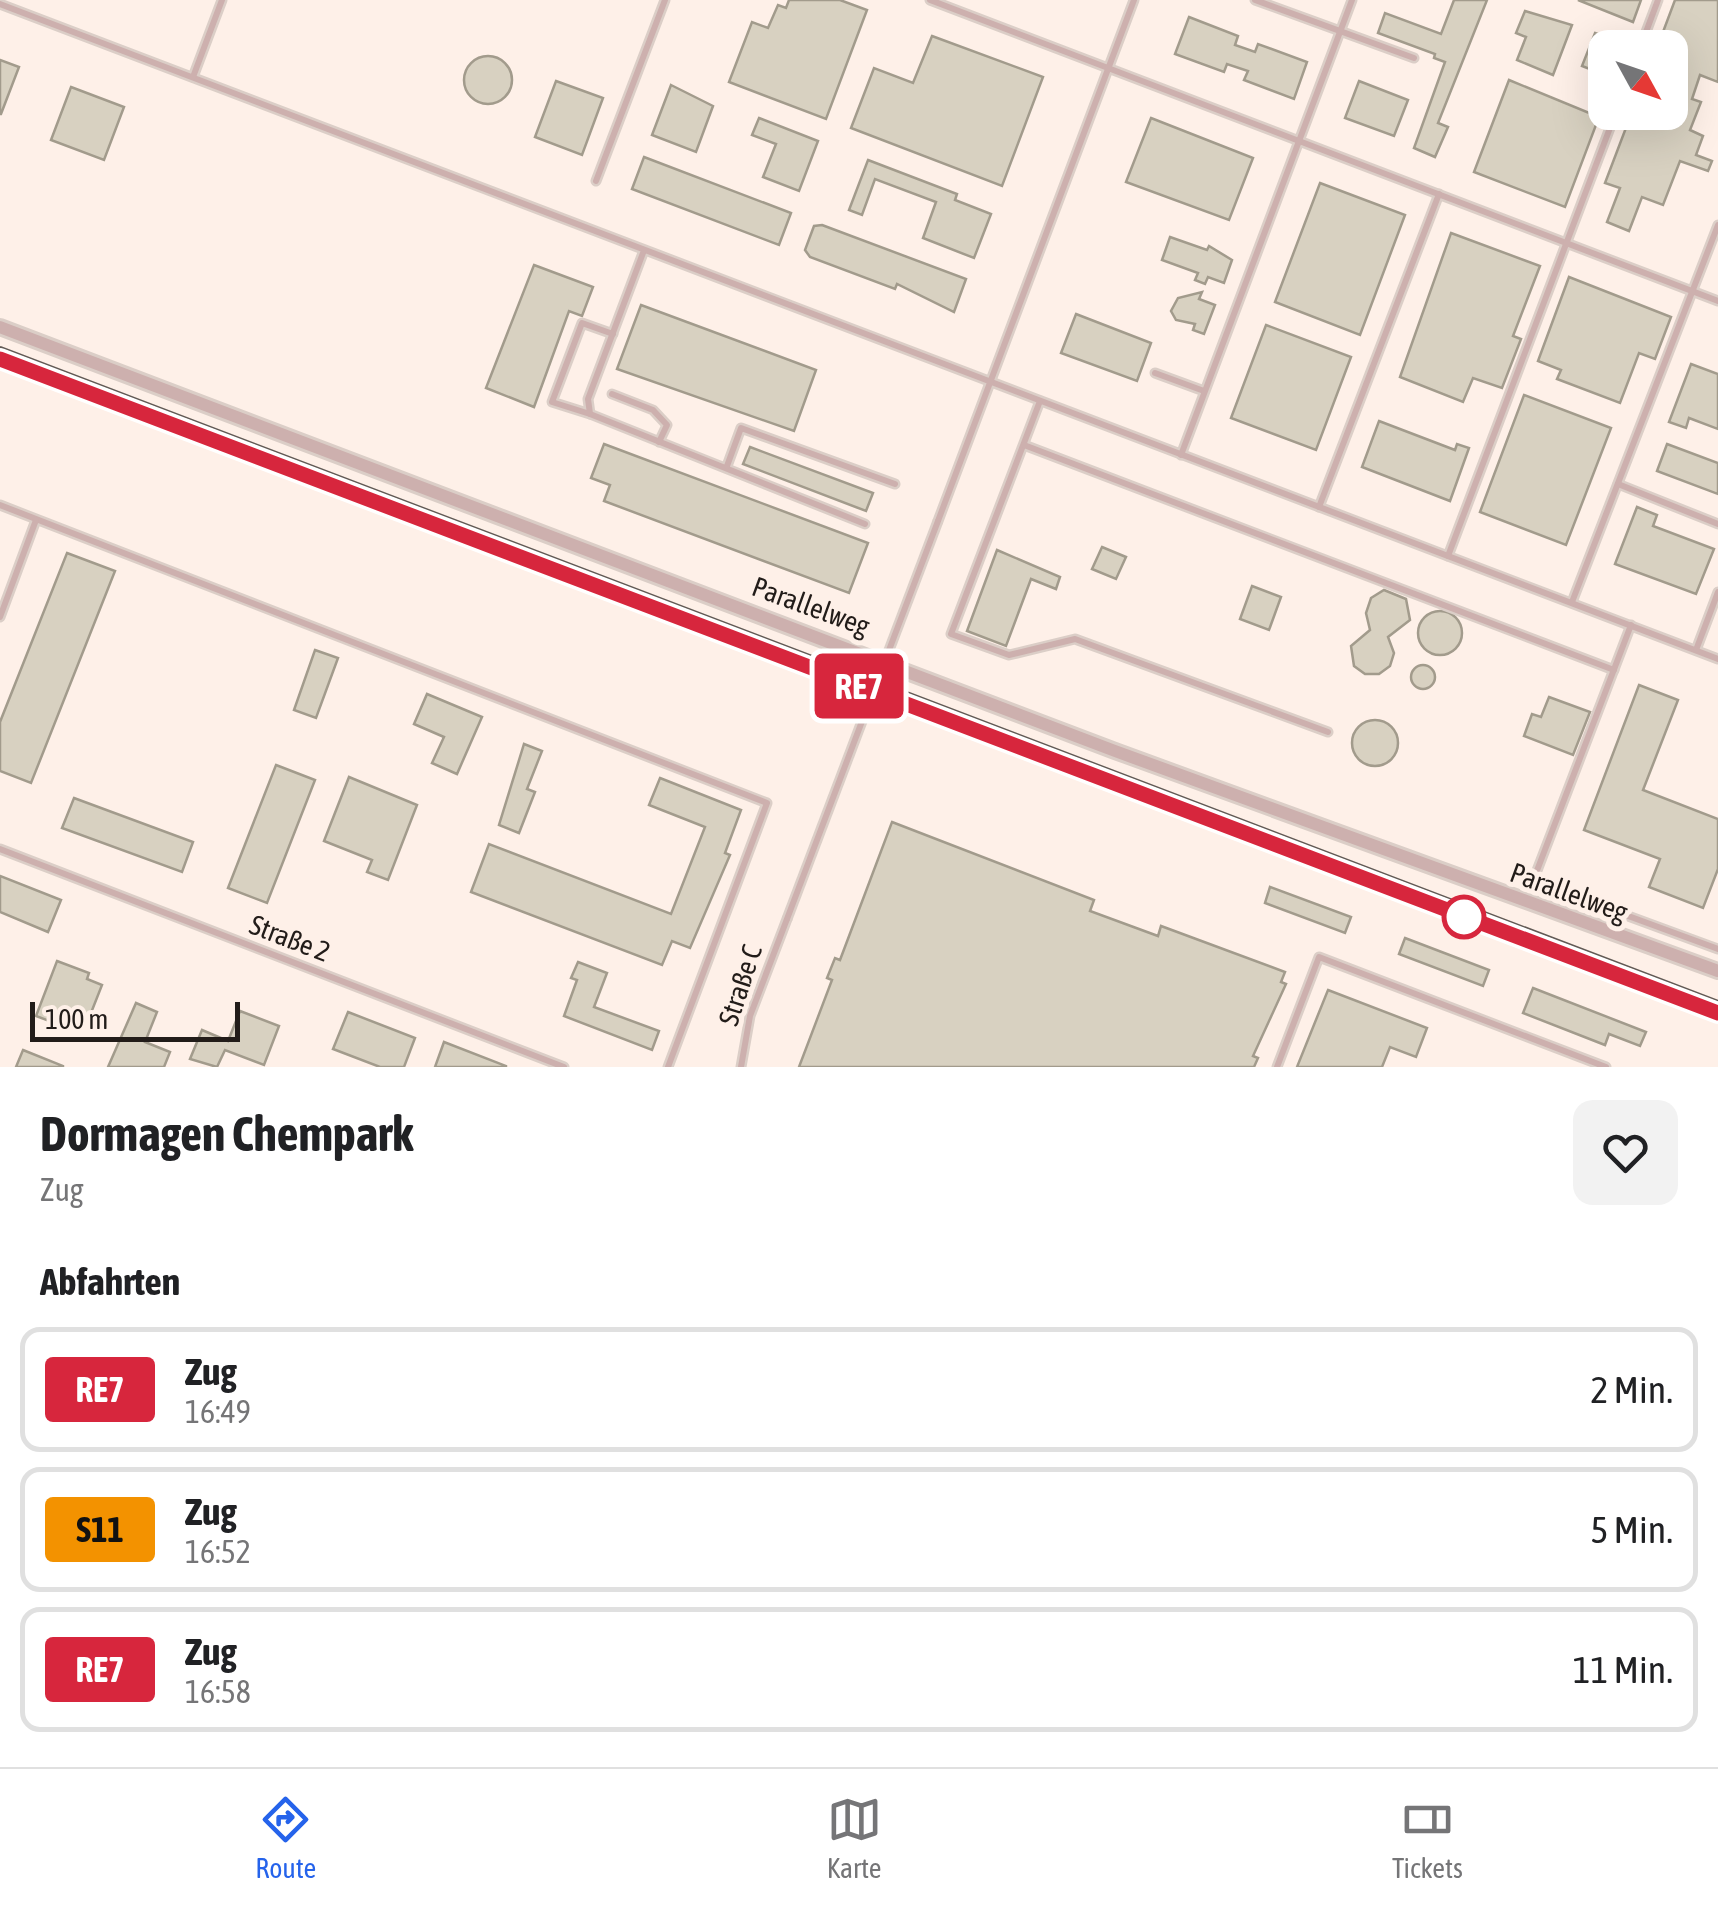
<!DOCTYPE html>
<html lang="de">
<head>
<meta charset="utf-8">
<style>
  :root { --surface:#fff; --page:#f2f2f2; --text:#202124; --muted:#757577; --line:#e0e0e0; --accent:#2563eb }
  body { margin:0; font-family:"Asap Condensed",sans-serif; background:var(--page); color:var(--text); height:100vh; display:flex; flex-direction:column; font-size:38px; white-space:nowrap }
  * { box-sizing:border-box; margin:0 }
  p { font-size:32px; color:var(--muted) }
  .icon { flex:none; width:55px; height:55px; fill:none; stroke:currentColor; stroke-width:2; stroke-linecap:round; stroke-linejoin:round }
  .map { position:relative; height:1067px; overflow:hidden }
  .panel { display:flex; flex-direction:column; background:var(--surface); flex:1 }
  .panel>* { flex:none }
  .badge { padding:0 20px; border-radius:8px; font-size:35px; line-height:65px }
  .needle { width:65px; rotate:130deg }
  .controls { position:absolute; left:1588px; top:30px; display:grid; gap:20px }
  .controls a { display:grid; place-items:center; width:100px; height:100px; border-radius:20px; background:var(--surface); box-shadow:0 10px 40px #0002; font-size:50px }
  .scale { position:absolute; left:30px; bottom:25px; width:210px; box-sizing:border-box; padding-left:10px; border:5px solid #221c19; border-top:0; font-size:28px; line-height:35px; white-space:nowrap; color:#221c19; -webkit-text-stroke:8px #fef0e8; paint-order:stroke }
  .map>.badge { position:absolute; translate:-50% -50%; box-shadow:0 0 0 5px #fff }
  h2 { padding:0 40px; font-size:38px; line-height:90px }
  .round { display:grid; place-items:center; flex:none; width:105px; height:105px; border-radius:20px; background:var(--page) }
  .overview { display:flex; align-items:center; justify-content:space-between; height:170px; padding:0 40px }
  h1 { font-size:48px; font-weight:700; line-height:75px }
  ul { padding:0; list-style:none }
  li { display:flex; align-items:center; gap:30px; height:125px; margin:0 20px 15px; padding:0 20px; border:5px solid var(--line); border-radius:20px }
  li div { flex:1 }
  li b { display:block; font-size:38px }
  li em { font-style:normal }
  li .badge { min-width:110px; font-weight:700; text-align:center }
  .tabs { display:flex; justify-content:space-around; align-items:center; height:140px; border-top:2px solid var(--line); background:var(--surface); font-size:28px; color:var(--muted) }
  .tabs a { display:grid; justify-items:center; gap:5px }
  .tabs .current { color:var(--accent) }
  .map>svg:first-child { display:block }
</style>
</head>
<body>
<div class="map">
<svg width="1718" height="1067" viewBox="0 0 1718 1067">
  <rect width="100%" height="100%" fill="#fef0e8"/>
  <g fill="#d8d1c1" stroke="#a29b8c" stroke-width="2.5">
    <polygon points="789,0 840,0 867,10 826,119 729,82 752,22 768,28 778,5 786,8"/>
    <polygon points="1454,0 1487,0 1438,123 1448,127 1435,157 1414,148 1445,62 1434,58 1435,54 1378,33 1385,13 1441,34"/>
    <polygon points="1578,0 1641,0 1633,22"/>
    <polygon points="1675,0 1718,0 1718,82 1700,75 1692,99 1701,102 1690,130 1703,136 1696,155 1712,161 1708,171 1680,161 1663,205 1642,197 1629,231 1607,222 1620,188 1605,183 1632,112 1670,112 1670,48 1657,48"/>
    <polygon points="1525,11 1572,25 1553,75 1517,60 1526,37 1516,33"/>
    <polygon points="1189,17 1238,36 1235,45 1255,52 1258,44 1307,62 1294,99 1244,80 1248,71 1227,64 1224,72 1175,54"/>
    <polygon points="1595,33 1630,46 1605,48 1605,75 1582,66"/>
    <polygon points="932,36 1043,77 1002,186 851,128 874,68 913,83"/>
    <circle cx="488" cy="80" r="24"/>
    <polygon points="0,60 19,67 1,114 0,114"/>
    <polygon points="1509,80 1599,117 1565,207 1474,172"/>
    <polygon points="556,81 603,98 582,155 535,137"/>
    <polygon points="1359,81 1408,100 1394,136 1345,118"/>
    <polygon points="671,85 713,106 696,152 652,135"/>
    <polygon points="71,87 124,107 104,160 51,140"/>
    <polygon points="759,118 818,141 799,191 763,177 776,144 752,135"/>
    <polygon points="1151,118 1253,158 1229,220 1126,182"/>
    <polygon points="644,157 791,213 779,245 632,189"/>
    <polygon points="868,160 957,194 955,200 991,214 974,258 923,238 936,202 875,179 862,215 849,210"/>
    <polygon points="1320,183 1405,215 1360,335 1275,302"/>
    <polygon points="822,225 966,279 954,312 897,284 895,289 810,257 805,250 814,226"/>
    <polygon points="1451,233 1540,266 1513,336 1521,339 1502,388 1473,378 1463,402 1400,377"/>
    <polygon points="1170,237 1207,250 1209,246 1232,260 1224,283 1208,277 1205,284 1195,280 1198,273 1162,260"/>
    <polygon points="534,265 593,287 582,316 569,311 534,407 486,388"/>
    <polygon points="1569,277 1671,317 1655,359 1639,353 1620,403 1557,379 1561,370 1538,361"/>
    <polygon points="1202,292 1199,299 1215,305 1204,334 1193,330 1195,324 1176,320 1171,311 1178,298"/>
    <polygon points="641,305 816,370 794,431 617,369"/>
    <polygon points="1076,314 1151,343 1137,381 1061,353"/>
    <polygon points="1266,325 1351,357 1316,450 1231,418"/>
    <polygon points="1691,364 1718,374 1718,429 1689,418 1686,428 1669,422"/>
    <polygon points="1524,395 1611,428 1566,545 1480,512"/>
    <polygon points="1379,421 1455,450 1457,444 1469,448 1450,501 1362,467"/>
    <polygon points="604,444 868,543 849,593 604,501 610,485 591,478"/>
    <polygon points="1667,444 1718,463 1718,494 1657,471"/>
    <polygon points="750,447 873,493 866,511 743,464"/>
    <polygon points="1637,507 1657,515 1653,526 1714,549 1696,594 1615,564"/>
    <polygon points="1102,547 1126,557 1116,579 1092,569"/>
    <polygon points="997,550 1060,577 1056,589 1031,579 1006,646 967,631"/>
    <polygon points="67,553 115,571 31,783 0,771 0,722"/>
    <polygon points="1252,586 1281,597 1269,630 1240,619"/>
    <polygon points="1384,590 1406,599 1410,620 1388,637 1394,653 1390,666 1379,674 1365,674 1354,666 1351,646 1370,630 1366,613 1371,598"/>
    <circle cx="1440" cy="633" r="22"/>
    <polygon points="315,650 338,658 316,718 294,710"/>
    <circle cx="1423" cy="677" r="12"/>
    <polygon points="1639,685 1678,700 1643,790 1718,819 1718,869 1703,908 1649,887 1660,859 1584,830"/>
    <polygon points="427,694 482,717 457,774 432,763 444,737 414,724"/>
    <polygon points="1549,697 1590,712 1573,755 1524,736 1532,714 1541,717"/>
    <circle cx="1375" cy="743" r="23"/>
    <polygon points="524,744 542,751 527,789 535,792 519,833 499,825"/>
    <polygon points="276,765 315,780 267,903 228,888"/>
    <polygon points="349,777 417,805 388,880 367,872 372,860 324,841"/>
    <polygon points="660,778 741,810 725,853 730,855 690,948 672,941 662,965 471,892 489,844 671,914 705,827 649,805"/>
    <polygon points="74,798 193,842 182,872 62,828"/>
    <polygon points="892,822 1094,900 1090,911 1158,936 1161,926 1285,972 1281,982 1286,984 1253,1056 1258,1058 1254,1067 799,1067 832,980 827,978 835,958 840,960"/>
    <polygon points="0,876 61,900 48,932 0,912"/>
    <polygon points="1270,887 1351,917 1345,933 1265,903"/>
    <polygon points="1405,938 1489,970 1483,986 1399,954"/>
    <polygon points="57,961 89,973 87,979 102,985 89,1018 74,1013 68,1028 36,1016"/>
    <polygon points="578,962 607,973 594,1007 659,1031 652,1050 564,1016 577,980 571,978"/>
    <polygon points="1533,988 1646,1032 1640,1046 1609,1034 1605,1045 1523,1013"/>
    <polygon points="1328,990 1427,1028 1416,1057 1390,1047 1382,1067 1297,1067"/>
    <polygon points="136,1003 157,1012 145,1042 170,1052 164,1067 108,1067"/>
    <polygon points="240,1011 279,1026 264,1065 225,1050 217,1067 190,1059 202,1030 228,1041"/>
    <polygon points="348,1012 415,1038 404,1067 380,1067 333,1049"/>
    <polygon points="444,1042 506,1066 506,1067 435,1067"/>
    <polygon points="23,1050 63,1066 63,1067 16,1067"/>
  </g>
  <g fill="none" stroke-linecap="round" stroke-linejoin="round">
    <defs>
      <g id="service">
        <polyline points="930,0 1718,301"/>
        <polyline points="1255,0 1414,58"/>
        <polyline points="0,4 1718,659"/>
        <polyline points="1640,48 1658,0"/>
        <polyline points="193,77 222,0"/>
        <polyline points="596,181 665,0"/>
        <polyline points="643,253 588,399 590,414 865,524"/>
        <polyline points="1155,373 1204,391"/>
        <polyline points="612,394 653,410 667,425 659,442"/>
        <polyline points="1040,401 951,634 1009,655 1075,639 1328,732"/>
        <polyline points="590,414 552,402 582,323 613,334"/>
        <polyline points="1024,445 1614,670"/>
        <polyline points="1181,455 1352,0"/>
        <polyline points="727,466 741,428 895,484"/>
        <polyline points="1618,484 1718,524"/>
        <polyline points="0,505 767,803 668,1067"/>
        <polyline points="1319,507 1439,194"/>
        <polyline points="938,521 1134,0"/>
        <polyline points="1448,556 1616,112"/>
        <polyline points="1572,602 1718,225"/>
        <polyline points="0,617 36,520"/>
        <polyline points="1631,625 1533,881 1718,949"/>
        <polyline points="1696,650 1718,592"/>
        <polyline points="0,849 564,1067"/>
        <polyline points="741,1067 750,1016 787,919"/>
        <polyline points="1277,1067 1319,957 1606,1067"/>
      </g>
      <polyline id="minor" points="0,327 1115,751 1718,971"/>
    </defs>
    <use href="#service" stroke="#dbcec7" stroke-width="11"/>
    <use href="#minor" stroke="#dbcec7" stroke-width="18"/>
    <use href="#service" stroke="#cdb0ae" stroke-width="6"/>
    <use href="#minor" stroke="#cdb0ae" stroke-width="12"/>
    <defs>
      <polyline id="rail" points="0,350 1718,1004"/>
    </defs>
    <use href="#rail" stroke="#625a55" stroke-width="8"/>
    <use href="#rail" stroke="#fef0e8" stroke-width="4" stroke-dasharray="11" stroke-linecap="butt"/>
    <defs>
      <polyline id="service-bridge" points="787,919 938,521"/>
    </defs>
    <use href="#service-bridge" stroke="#dbcec7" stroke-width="11" stroke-linecap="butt"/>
    <use href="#service-bridge" stroke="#cdb0ae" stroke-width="6"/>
  </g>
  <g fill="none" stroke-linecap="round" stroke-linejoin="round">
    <defs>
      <polyline id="line" points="0,359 1718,1013"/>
    </defs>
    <use href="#line" stroke="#fff" stroke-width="22"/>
    <use href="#line" stroke="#d7263d" stroke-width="15"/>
  </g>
  <circle fill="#fff" stroke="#d7263d" stroke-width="5" cx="1464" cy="917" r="20"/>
  <g text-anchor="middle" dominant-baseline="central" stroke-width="10" stroke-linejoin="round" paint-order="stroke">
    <g font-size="28" fill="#221c19" stroke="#fef0e8">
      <text transform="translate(811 606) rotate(20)">Parallelweg</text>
      <text transform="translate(1569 892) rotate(20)">Parallelweg</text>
      <text transform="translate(290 938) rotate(21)">Straße 2</text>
      <text transform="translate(740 985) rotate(-72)">Straße C</text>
    </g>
  </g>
</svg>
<div class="controls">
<a><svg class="needle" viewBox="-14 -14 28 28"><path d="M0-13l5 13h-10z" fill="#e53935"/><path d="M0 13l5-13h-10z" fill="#757577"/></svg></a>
</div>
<div class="scale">100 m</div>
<b class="badge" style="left:859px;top:686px;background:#d7263d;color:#fff">RE7</b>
</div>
<section class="panel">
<div class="overview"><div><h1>Dormagen Chempark</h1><p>Zug</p></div><a class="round"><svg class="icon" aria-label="heart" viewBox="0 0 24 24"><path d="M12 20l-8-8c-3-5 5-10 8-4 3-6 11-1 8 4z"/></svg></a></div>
<h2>Abfahrten</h2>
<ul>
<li><span class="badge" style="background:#d7263d;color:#fff">RE7</span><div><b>Zug</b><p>16:49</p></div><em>2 Min.</em></li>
<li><span class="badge" style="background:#f39200;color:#111">S11</span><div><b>Zug</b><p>16:52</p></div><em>5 Min.</em></li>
<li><span class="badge" style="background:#d7263d;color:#fff">RE7</span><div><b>Zug</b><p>16:58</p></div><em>11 Min.</em></li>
</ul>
</section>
<nav class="tabs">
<a class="current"><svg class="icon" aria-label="directions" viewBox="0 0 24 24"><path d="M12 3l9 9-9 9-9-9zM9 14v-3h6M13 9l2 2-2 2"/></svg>Route</a>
<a><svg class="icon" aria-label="map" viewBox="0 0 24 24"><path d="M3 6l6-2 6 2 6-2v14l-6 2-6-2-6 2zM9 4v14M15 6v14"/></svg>Karte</a>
<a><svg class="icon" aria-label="tickets" viewBox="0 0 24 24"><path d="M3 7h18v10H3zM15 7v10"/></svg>Tickets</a>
</nav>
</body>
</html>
